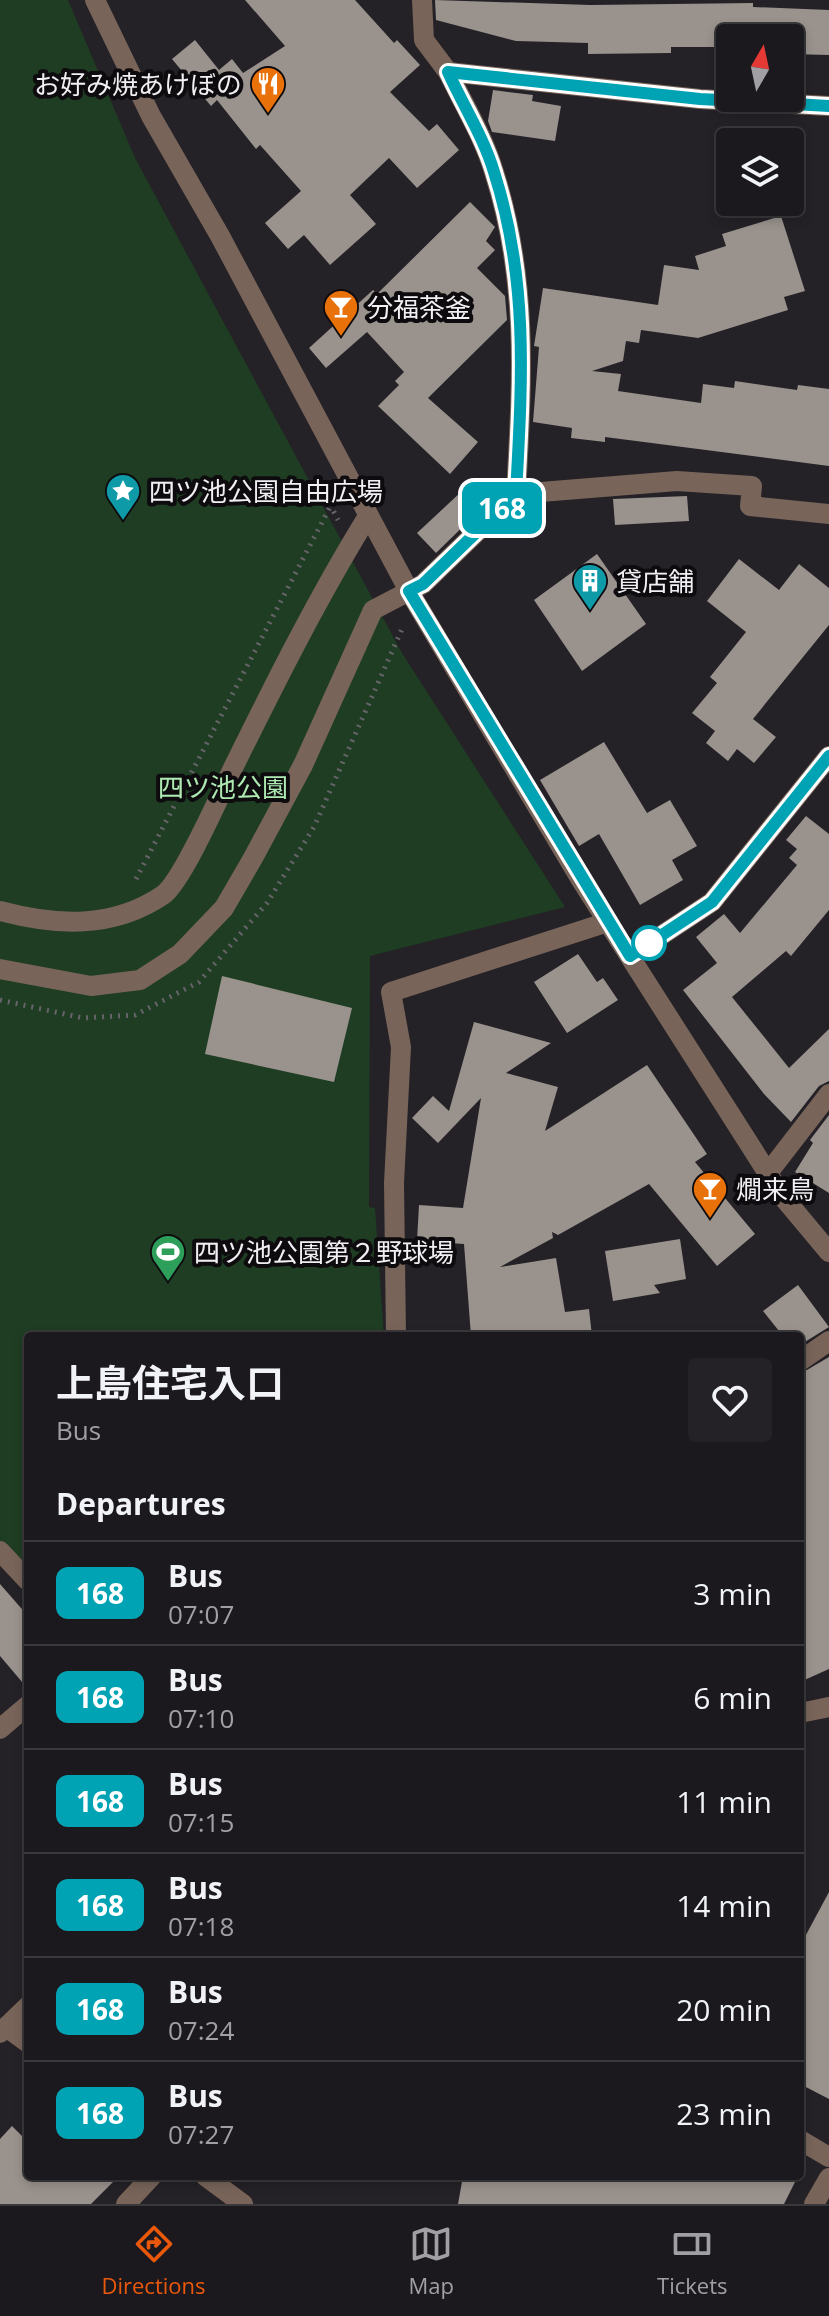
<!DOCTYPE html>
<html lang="en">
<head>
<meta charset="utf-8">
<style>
  :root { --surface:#1b191d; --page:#242226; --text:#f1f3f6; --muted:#a0a0a4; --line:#39383b; --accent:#ea580c }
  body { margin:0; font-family:"Open Sans","Noto Sans JP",sans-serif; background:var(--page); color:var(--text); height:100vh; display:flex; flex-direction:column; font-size:30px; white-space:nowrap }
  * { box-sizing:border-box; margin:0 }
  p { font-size:26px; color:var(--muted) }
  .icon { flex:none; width:44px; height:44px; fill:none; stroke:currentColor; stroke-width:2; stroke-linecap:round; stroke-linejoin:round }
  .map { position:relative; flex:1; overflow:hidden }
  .panel { position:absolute; left:24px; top:1332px; width:780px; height:848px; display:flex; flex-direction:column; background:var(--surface); border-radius:8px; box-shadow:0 4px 12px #0003,0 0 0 2px var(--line) }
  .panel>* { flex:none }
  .badge { padding:0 16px; border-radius:12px; font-size:28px; line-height:52px }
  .needle { width:52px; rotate:9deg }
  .fabs { position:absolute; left:716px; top:24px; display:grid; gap:16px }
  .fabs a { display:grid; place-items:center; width:88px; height:88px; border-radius:8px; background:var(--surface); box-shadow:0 4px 12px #0003,0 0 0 2px var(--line); font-size:40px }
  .map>.badge { position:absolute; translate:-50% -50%; box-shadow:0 0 0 4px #fff }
  h2 { padding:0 32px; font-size:30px; line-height:72px }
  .round { display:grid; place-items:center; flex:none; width:84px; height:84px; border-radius:8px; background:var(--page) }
  .head { display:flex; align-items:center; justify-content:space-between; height:136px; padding:0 32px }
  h1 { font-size:38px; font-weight:700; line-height:60px }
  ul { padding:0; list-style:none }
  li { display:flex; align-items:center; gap:24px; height:104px; padding:0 32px; border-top:2px solid var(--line) }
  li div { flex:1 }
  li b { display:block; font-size:30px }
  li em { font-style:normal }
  li .badge { min-width:88px; font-weight:700; text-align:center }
  .tabs { display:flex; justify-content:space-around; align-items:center; height:112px; border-top:2px solid var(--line); background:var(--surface); font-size:22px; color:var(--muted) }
  .tabs a { display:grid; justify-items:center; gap:4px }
  .tabs .selected { color:var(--accent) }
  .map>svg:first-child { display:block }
</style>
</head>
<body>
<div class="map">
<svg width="829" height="2204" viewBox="0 0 829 2204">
  <rect width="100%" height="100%" fill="#242127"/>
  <polygon fill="#1f3d23" points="0,0 68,0 135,158 402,653 565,907 370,956 369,1207 375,1208 384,1336 28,1336 28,1592 0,1562"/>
  <g fill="#99928d">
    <polygon points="245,0 355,0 394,43 397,40 420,65 390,92 429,131 437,124 459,150 417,188 389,158 350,195 376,224 330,265 304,235 288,249 265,223 301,191 260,145 256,149 217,100 211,106 172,59 195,40 219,70 232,59 243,73 285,46"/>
    <polygon points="435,0 590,5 753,3 753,7 829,10 829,55 790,54 790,38 730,38 730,47 671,47 671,53 588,54 588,43 516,41 436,20"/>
    <polygon points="493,90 533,95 532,101 561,106 555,141 492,132 488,121"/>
    <polygon points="470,202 495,227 486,241 495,250 477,268 505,296 507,320 428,398 478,442 450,474 378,406 399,385 395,381 404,372 367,332 326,368 309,348 373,290 377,294"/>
    <polygon points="781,216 805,291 784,297 788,310 698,338 641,330 639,343 626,341 623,361 592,371 621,374 618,391 701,403 703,384 734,388 735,381 797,390 798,385 829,389 829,466 605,437 605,442 571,438 572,428 533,422 539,347 534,346 543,288 658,305 664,265 699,270 695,256 726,246 722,234"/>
    <polygon points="462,491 480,510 436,553 417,533"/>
    <polygon points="687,496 689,521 615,525 613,499"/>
    <polygon points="597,554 646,624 582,671 534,600"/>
    <polygon points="739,559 779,590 799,564 829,588 829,625 753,719 776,737 754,763 737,749 728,761 706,743 715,731 692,713 717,683 710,677 746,632 707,601"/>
    <polygon points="604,742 647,813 670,800 697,846 672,860 683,880 640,905 599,834 579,846 540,780"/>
    <polygon points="806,816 829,834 829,910 791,956 786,951 732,997 789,1068 829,1029 829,1081 819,1086 791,1122 764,1094 683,990 717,963 696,937 724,914 740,933 797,865 789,858 797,849 786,840"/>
    <polygon points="578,954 597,982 603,978 618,1000 567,1033 534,982"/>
    <polygon points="222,976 352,1008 334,1082 205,1054"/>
    <polygon points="474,1022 551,1043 506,1073 558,1087 545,1131 647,1065 707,1154 695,1162 755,1234 717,1266 649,1184 558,1235 552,1232 553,1238 500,1267 556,1258 565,1312 589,1309 592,1336 471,1336 464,1244 417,1241 419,1205 463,1208 481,1098 438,1143 412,1118 433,1096 449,1111"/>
    <polygon points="829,1115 829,1193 795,1172 813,1143 810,1140"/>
    <polygon points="680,1239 686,1279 654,1285 660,1293 613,1301 605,1251"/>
    <polygon points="798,1285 829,1327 800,1345 800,1336 783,1336 763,1311"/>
    <polygon points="829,1357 829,1669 800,1682 800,1374"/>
    <polygon points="0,1584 28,1616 28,1689 0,1656"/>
    <polygon points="829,1892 829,2099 800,2084 800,1946"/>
    <polygon points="12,2126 28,2142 28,2176 119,2176 91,2204 0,2204 0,2139"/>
    <polygon points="463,2176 798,2176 784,2204 458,2204"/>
  </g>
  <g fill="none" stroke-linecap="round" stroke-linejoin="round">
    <g stroke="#666469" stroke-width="5" stroke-dasharray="2 6" stroke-linecap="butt">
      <polyline points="319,483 338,520"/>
      <polyline points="136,879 330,507"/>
      <polyline points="0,1000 83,1018 135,1015 199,982 267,903 314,827 402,629"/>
    </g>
    <g stroke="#786459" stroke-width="20">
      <polyline points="95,0 151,116 220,236 409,591 581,880 783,1197 829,1252"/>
      <polyline points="422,0 424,40 448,72 700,99 829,106"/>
      <polyline points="516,494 677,481 752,486 750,506 829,514"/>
      <path d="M0 911C56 926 113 929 163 895 182 882 221 793 233 768 275 683 318 597 368 516"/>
      <polyline points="630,956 712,902 829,756"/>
      <path d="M0 969 91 986 140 980 180 954 224 908 253 858 303 765 373 610 423 584 516 494C522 381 529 282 494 172 484 138 464 105 448 72"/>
      <polyline points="768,1173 829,1094"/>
      <polyline points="396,1336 394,1183 401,1047 391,992 608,922"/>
      <polyline points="800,1361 829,1341"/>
      <polyline points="0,1551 28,1581"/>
      <polyline points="800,1713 829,1707"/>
      <polyline points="0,1729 28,1705"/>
      <polyline points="6,2027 28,2006"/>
      <polyline points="0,2033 6,2027 28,2043"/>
      <polyline points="800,2140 829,2157"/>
      <polyline points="205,2176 243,2204"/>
      <polyline points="126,2204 152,2176"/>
      <polyline points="814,2204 829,2178"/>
    </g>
  </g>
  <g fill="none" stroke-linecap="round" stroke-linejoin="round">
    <defs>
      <path id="line" d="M829 106 700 99 448 72C463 105 484 138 494 172 529 281 522 382 516 494L423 584 409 591 630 956 712 902 829 756"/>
    </defs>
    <use href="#line" stroke="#fff" stroke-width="18"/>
    <use href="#line" stroke="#00a3b4" stroke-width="12"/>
  </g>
  <defs>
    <symbol id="restaurant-pin" viewBox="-11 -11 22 30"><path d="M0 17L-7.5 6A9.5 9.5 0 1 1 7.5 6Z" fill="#e8710a" stroke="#0d0b0e"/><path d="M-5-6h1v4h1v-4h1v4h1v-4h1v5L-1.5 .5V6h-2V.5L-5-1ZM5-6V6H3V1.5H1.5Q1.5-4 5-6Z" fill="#fff"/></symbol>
    <symbol id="bar-pin" viewBox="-11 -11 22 30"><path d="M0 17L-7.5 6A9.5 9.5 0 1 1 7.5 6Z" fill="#e8710a" stroke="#0d0b0e"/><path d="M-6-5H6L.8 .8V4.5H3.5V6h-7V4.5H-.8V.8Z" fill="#fff"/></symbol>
    <symbol id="sight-pin" viewBox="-11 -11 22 30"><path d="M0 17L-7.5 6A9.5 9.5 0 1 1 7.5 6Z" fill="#0f9aa8" stroke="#0d0b0e"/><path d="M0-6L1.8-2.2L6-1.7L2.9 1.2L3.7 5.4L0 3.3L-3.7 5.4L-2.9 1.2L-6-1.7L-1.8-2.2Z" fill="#fff"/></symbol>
    <symbol id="building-pin" viewBox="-11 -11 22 30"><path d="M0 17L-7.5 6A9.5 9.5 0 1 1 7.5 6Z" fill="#0f9aa8" stroke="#0d0b0e"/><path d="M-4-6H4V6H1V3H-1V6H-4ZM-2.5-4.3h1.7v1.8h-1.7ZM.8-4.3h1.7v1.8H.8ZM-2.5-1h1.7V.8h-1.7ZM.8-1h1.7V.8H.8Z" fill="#fff"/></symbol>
    <symbol id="stadium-pin" viewBox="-11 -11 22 30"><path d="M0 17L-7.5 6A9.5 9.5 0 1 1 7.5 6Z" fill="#2e9e5b" stroke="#0d0b0e"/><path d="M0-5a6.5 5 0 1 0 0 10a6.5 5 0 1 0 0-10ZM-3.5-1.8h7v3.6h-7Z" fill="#fff"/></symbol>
  </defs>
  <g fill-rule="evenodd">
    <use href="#restaurant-pin" x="248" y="64" width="40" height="54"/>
    <use href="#bar-pin" x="321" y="287" width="40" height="54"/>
    <use href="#sight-pin" x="103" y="471" width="40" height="54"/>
    <use href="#building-pin" x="570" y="561" width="40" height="54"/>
    <use href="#bar-pin" x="690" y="1169" width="40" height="54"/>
    <use href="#stadium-pin" x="148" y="1232" width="40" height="54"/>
  </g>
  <circle fill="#fff" stroke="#00a3b4" stroke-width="4" cx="649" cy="943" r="16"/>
  <g text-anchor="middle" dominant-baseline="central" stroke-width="8" stroke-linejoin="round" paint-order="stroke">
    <g font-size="26" fill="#f1eff3" stroke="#0d0b0e" text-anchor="start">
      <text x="242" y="84" text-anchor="end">お好み焼あけぼの</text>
      <text x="367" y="307">分福茶釜</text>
      <text x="149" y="491">四ツ池公園自由広場</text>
      <text x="616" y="581">貸店舗</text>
      <text x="736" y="1189">燗来鳥</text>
      <text x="194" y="1252">四ツ池公園第２野球場</text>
    </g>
    <g font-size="26" fill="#ade9b1" stroke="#0d0b0e">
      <text x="223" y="787">四ツ池公園</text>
    </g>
  </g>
</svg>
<div class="fabs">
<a><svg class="needle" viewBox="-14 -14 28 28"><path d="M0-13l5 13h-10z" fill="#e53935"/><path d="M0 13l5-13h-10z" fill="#a0a0a4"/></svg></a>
<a><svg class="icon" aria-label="layers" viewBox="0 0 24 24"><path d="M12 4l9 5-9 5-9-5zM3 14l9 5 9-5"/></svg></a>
</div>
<b class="badge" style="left:502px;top:508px;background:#00a3b4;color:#fff">168</b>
<section class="panel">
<div class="head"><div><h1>上島住宅入口</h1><p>Bus</p></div><a class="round"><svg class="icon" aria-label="heart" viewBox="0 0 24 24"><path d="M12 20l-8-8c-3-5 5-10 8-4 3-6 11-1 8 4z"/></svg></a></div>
<h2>Departures</h2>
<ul>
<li><span class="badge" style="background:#00a3b4;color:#fff">168</span><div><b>Bus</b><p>07:07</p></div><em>3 min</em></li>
<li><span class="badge" style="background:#00a3b4;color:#fff">168</span><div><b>Bus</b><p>07:10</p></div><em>6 min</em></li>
<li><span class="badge" style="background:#00a3b4;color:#fff">168</span><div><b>Bus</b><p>07:15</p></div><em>11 min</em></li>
<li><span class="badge" style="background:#00a3b4;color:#fff">168</span><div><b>Bus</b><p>07:18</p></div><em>14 min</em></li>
<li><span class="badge" style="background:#00a3b4;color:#fff">168</span><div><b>Bus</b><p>07:24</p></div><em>20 min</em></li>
<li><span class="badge" style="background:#00a3b4;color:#fff">168</span><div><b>Bus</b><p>07:27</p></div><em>23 min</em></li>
</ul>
</section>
</div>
<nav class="tabs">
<a class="selected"><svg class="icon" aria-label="directions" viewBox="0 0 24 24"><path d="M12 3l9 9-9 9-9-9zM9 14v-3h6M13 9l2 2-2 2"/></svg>Directions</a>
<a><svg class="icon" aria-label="map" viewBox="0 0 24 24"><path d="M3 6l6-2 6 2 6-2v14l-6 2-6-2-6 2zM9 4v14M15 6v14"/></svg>Map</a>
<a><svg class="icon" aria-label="tickets" viewBox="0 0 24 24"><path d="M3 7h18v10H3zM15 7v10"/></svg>Tickets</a>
</nav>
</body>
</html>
